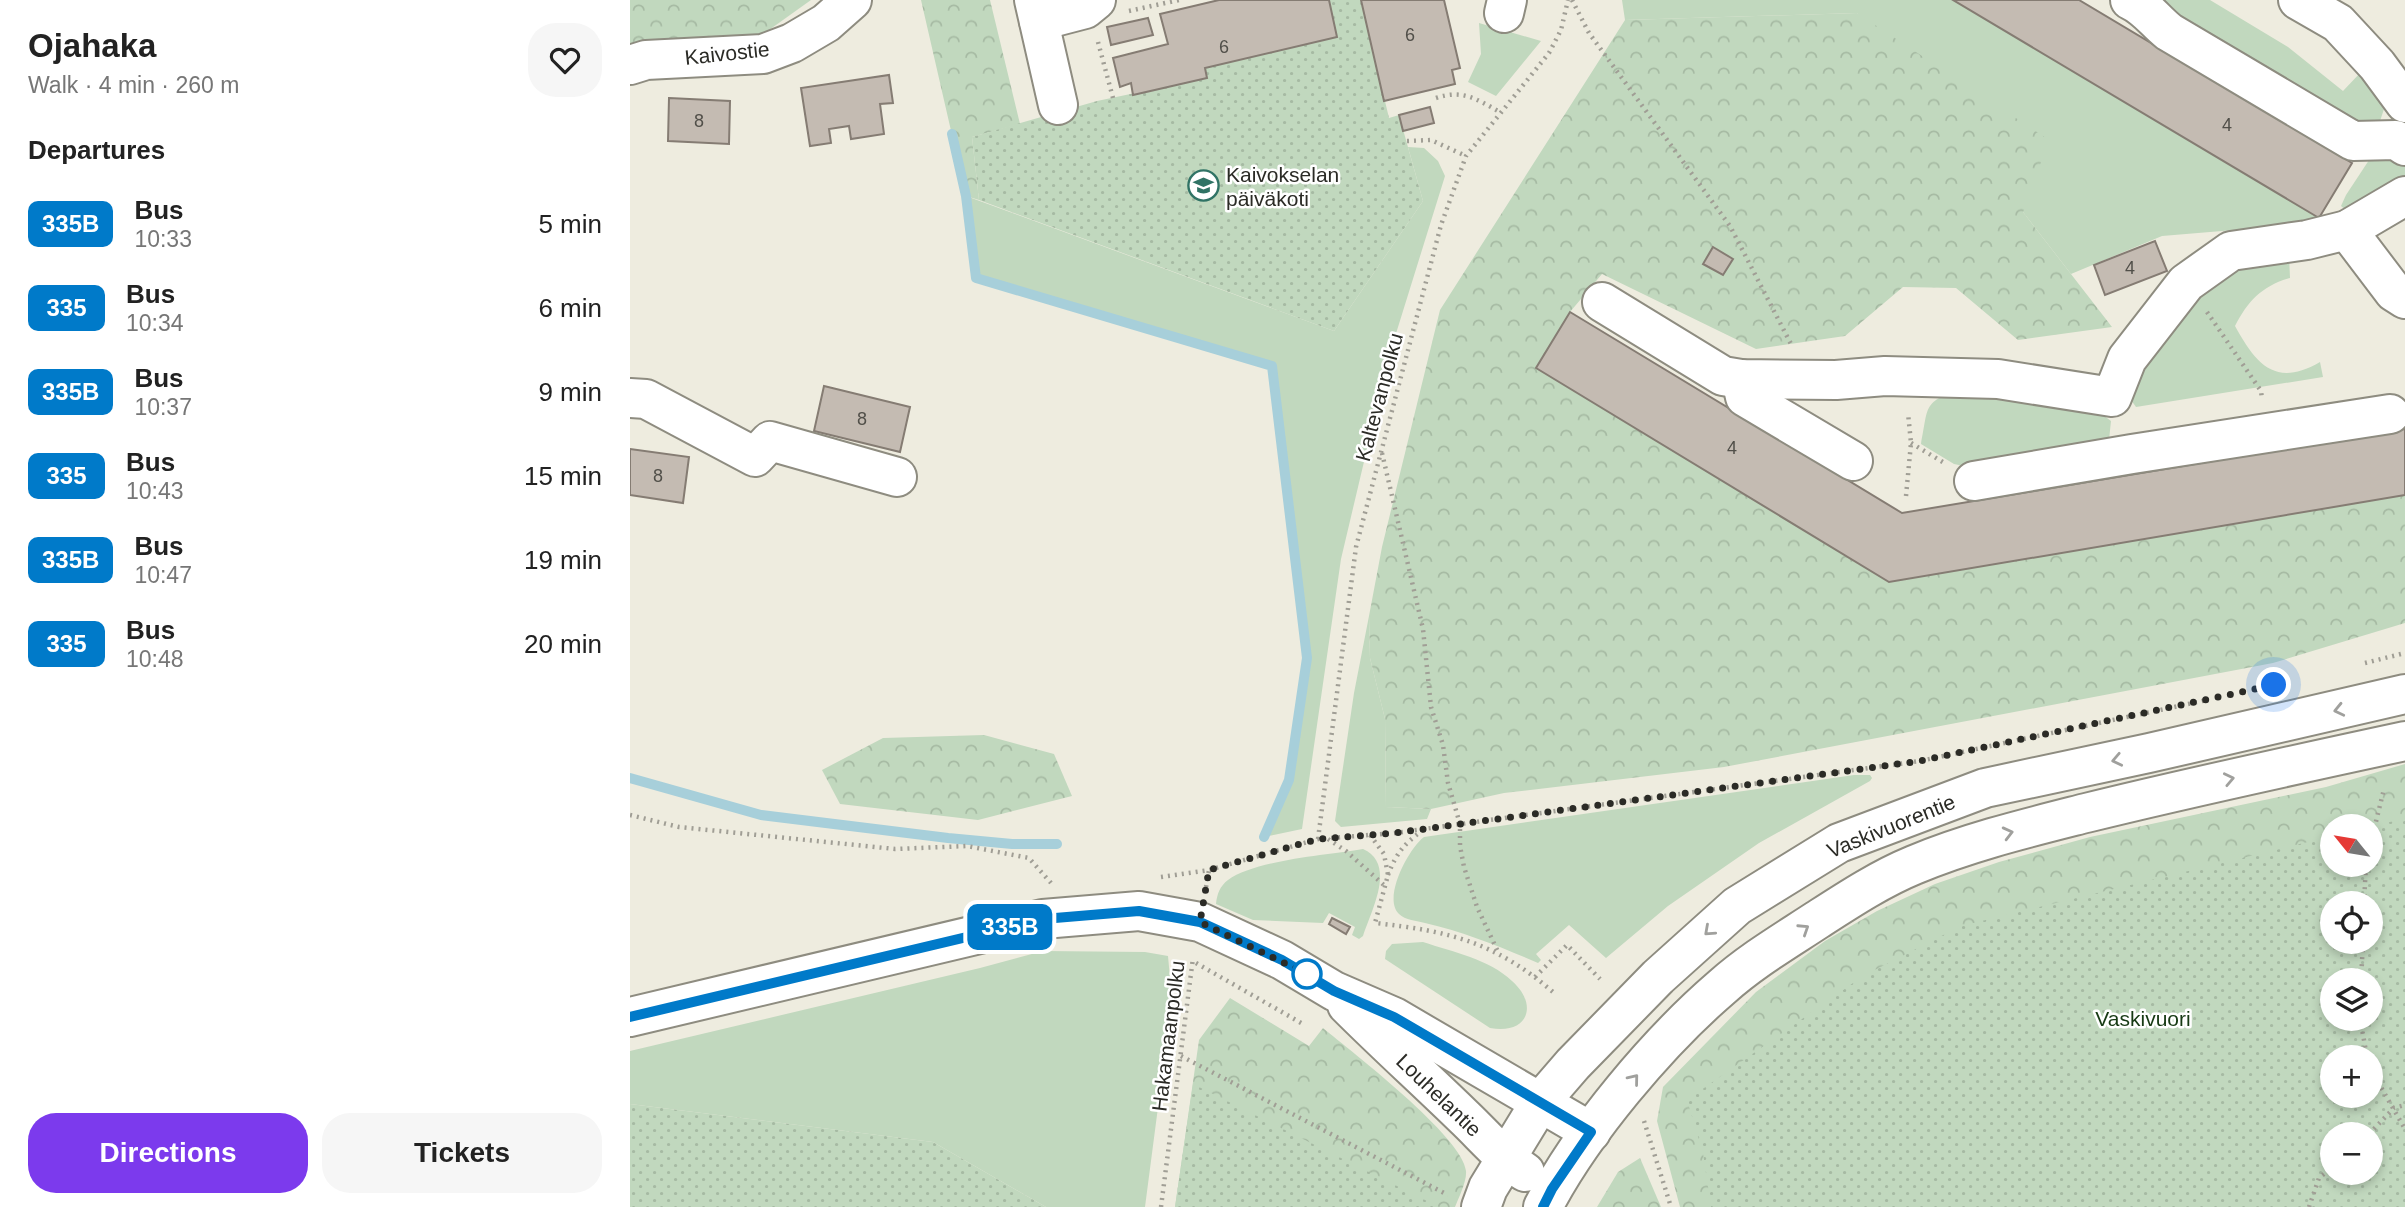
<!DOCTYPE html>
<html lang="en">
<head>
<meta charset="utf-8">
<style>
  :root { --surface:#fff; --page:#f6f6f6; --text:#222; --muted:#767676; --accent:#7c3aed }
  body { margin:0; font-family:Helvetica,sans-serif; background:var(--page); color:var(--text); height:100vh; display:flex; flex-direction:column; font-size:26px; white-space:nowrap }
  * { box-sizing:border-box; margin:0 }
  p { font-size:23px; color:var(--muted) }
  .icon { flex:none; width:38px; height:38px; fill:none; stroke:currentColor; stroke-width:2; stroke-linecap:round; stroke-linejoin:round }
  .map { position:relative; flex:1; overflow:hidden }
  .sheet { display:flex; flex-direction:column; background:var(--surface); width:630px }
  .sheet>* { flex:none }
  .badge { padding:0 14px; border-radius:10px; font-size:24px; line-height:46px }
  .needle { width:46px; rotate:300deg }
  .controls { position:absolute; left:1690px; top:814px; display:grid; gap:14px }
  .controls a { display:grid; place-items:center; width:63px; height:63px; border-radius:50%; background:var(--surface); box-shadow:0 4px 10px #0003; font-size:35px }
  .you { position:absolute; width:35px; height:35px; margin:-18px; border:5px solid #fff; border-radius:50%; background:#1a73e8; box-shadow:0 0 0 10px #1a73e833 }
  .map>.badge { position:absolute; translate:-50% -50%; box-shadow:0 0 0 4px #fff }
  h2 { padding:0 28px; font-size:26px; line-height:63px }
  .round { display:grid; place-items:center; flex:none; width:74px; height:74px; border-radius:28px; background:var(--page) }
  .head { display:flex; align-items:center; justify-content:space-between; height:119px; padding:0 28px }
  h1 { font-size:33px; font-weight:700; line-height:52px }
  .cta { display:flex; gap:14px; margin-top:auto; padding:14px 28px }
  .cta a { flex:1; height:80px; border-radius:28px; background:var(--accent); color:#fff; font-size:28px; font-weight:700; line-height:80px; text-align:center }
  .cta a+a { background:var(--page); color:var(--text) }
  ul { padding:0; list-style:none }
  li { display:flex; align-items:center; gap:21px; height:84px; padding:0 28px }
  li div { flex:1 }
  li b { display:block; font-size:26px }
  li em { font-style:normal }
  li .badge { min-width:77px; font-weight:700; text-align:center }
  main { display:flex; flex:1; min-height:0 }
  .map>svg:first-child { display:block }
</style>
</head>
<body>
<main>
<section class="sheet">
<div class="head"><div><h1>Ojahaka</h1><p>Walk · 4 min · 260 m</p></div><a class="round"><svg class="icon" aria-label="heart" viewBox="0 0 24 24"><path d="M12 20l-8-8c-3-5 5-10 8-4 3-6 11-1 8 4z"/></svg></a></div>
<h2>Departures</h2>
<ul>
<li><span class="badge" style="background:#007ac9;color:#fff">335B</span><div><b>Bus</b><p>10:33</p></div><em>5 min</em></li>
<li><span class="badge" style="background:#007ac9;color:#fff">335</span><div><b>Bus</b><p>10:34</p></div><em>6 min</em></li>
<li><span class="badge" style="background:#007ac9;color:#fff">335B</span><div><b>Bus</b><p>10:37</p></div><em>9 min</em></li>
<li><span class="badge" style="background:#007ac9;color:#fff">335</span><div><b>Bus</b><p>10:43</p></div><em>15 min</em></li>
<li><span class="badge" style="background:#007ac9;color:#fff">335B</span><div><b>Bus</b><p>10:47</p></div><em>19 min</em></li>
<li><span class="badge" style="background:#007ac9;color:#fff">335</span><div><b>Bus</b><p>10:48</p></div><em>20 min</em></li>
</ul>
<div class="cta"><a>Directions</a><a>Tickets</a></div>
</section>
<div class="map">
<svg width="1775" height="1207" viewBox="0 0 1775 1207">
  <defs>
    <pattern id="forest-crowns" width="20" height="18" patternUnits="userSpaceOnUse" patternTransform="scale(1.75)"><rect width="20" height="18" fill="#c1d8be"/><path d="M2 6a3 3 0 1 1 6 0M12 15a3 3 0 1 1 6 0" fill="none" stroke="#a6baa3"/></pattern>
    <pattern id="park-dots" width="8" height="8" patternUnits="userSpaceOnUse" patternTransform="scale(1.75)"><rect width="8" height="8" fill="#c1d8be"/><path d="M2 2h.1M6 6h.1" fill="none" stroke="#a6baa3" stroke-width="1.8" stroke-linecap="round"/></pattern>
  </defs>
  <rect width="100%" height="100%" fill="#eeecdf"/>
  <g fill="#c1d8be">
    <polygon points="992,0 1323,0 1689,218 1616,229 1532,236 1441,274 1393,212 1227,13 995,20"/>
    <polygon points="1517,0 1580,0 1658,47 1713,91 1731,72 1754,109 1750,121 1734,130"/>
    <polygon points="849,23 911,41 866,96 838,82 851,54"/>
    <polygon points="778,147 794,148 808,161 815,176 759,356 711,559 672,829 634,837 659,780 677,658 642,366 346,278 336,196 704,331 793,201"/>
    <polygon points="1747,148 1775,154 1775,177 1766,185 1717,211 1711,206 1716,195"/>
    <path d="M1659 254 1660 278C1632 286 1618 301 1605 326 1626 364 1645 388 1690 362L1693 377 1506 407 1501 400V373L1578 275Z"/>
    <path d="M1332 388 1461 406 1481 421 1479 440 1348 469 1324 464 1291 444C1299 405 1292 403 1332 388Z"/>
    <polygon points="739,616 740,658 755,719 756,807 801,809 797,819 711,827 705,821 724,693"/>
    <path d="M1224 775H1240L1242 778 1240 781 1129 843 1038 906 976 958 939 925 906 954 911 960 908 963C871 947 834 932 795 923 787 921 775 920 769 914 752 898 779 848 794 837Z"/>
    <path d="M733 849C767 864 741 911 733 936L729 939 722 935 725 927 699 913 693 923 623 920 586 904C587 894 590 886 598 880 625 860 698 855 733 849Z"/>
    <path d="M793 942C823 952 859 959 882 981 909 1005 898 1035 860 1028L755 959 756 951 762 944Z"/>
    <polygon points="413,951 515,952 538,956 542,1000 515,1207 416,1207 303,1142 0,1104 0,1051 350,968"/>
  </g>
  <g fill="url(#forest-crowns)" fill-rule="evenodd">
    <polygon points="0,0 181,0 132,35 0,53"/>
    <polygon points="291,0 360,0 390,124 342,137 349,200 336,196"/>
    <polygon points="1227,13 1419,140 1393,212 1482,327 1388,340 1326,288 1273,287 1215,336 1126,349 972,274 940,312 907,368 1259,582 1775,495 1775,623 1643,663 1094,767 874,793 801,809 756,807 755,719 740,658 739,616 752,547 810,310 995,20"/>
    <polygon points="354,735 424,754 442,796 348,820 210,804 192,770 253,738"/>
    <path d="M1775 764V1207H1050L1027 1121 1033 1087 1126 992 1195 941 1247 911 1305 884 1369 862 1460 837 1696 787ZM1703 826H1741V864H1703ZM1703 903H1741V942H1703ZM1703 980H1741V1018H1703ZM1703 1057H1741V1096H1703ZM1703 1134H1741V1172H1703Z"/>
    <path d="M600 998 679 1046 693 1028C722 1052 833 1137 836 1171 837 1181 829 1197 825 1207H545L569 1040Z"/>
    <polygon points="1010,1158 1031,1207 967,1207 988,1172"/>
  </g>
  <g fill="url(#park-dots)" fill-rule="evenodd">
    <polygon points="699,0 731,0 759,118 769,115 793,201 704,331 349,200 342,137 467,101 577,78 575,68 707,37"/>
    <path d="M1775 818V1207H1081L1073 1153 1057 1100 1233 976 1331 926 1703 836V864H1741V827ZM1703 903H1741V942H1703ZM1741 980V1018H1703V980ZM1703 1057H1741V1096H1703ZM1703 1134H1741V1172H1703Z"/>
    <polygon points="563,1084 809,1207 545,1207"/>
    <polygon points="0,1104 303,1142 416,1207 0,1207"/>
  </g>
  <g fill="none" stroke-linecap="round" stroke-linejoin="round">
    <g stroke="#a7cfda" stroke-width="10">
      <polyline points="322,134 336,196 346,278 642,366 677,658 659,780 634,837"/>
      <polyline points="0,778 131,815 318,838 382,844 427,844"/>
    </g>
  </g>
  <g fill="#c4bbb2" stroke="#857c73" stroke-width="2">
    <polygon points="589,0 699,0 707,37 575,68 577,78 503,95 501,83 490,87 483,58 538,44 530,14"/>
    <polygon points="731,0 814,0 830,68 822,70 825,84 754,101"/>
    <polygon points="1323,0 1449,0 1722,163 1689,218"/>
    <polygon points="518,18 523,35 481,45 477,27"/>
    <polygon points="259,75 263,103 250,104 254,134 221,139 219,126 199,129 201,143 180,146 171,88"/>
    <polygon points="39,98 100,101 99,144 38,141"/>
    <polygon points="800,107 804,123 773,131 769,115"/>
    <polygon points="1525,241 1537,271 1475,295 1464,265"/>
    <polygon points="1083,247 1103,259 1093,275 1073,264"/>
    <polygon points="940,312 1272,513 1775,429 1775,495 1259,582 906,368"/>
    <polygon points="194,386 280,407 270,452 184,431"/>
    <polygon points="0,449 59,457 53,503 0,495"/>
    <polygon points="702,918 720,927 716,934 699,924"/>
  </g>
  <g fill="none" stroke-linecap="round" stroke-linejoin="round">
    <defs>
      <g id="minor">
        <polyline points="404,0 428,105"/>
        <path d="M1500 0C1516 7 1525 21 1539 32L1723 141 1766 140 1775 146"/>
        <polyline points="1668,0 1708,23 1747,65 1775,103"/>
        <polyline points="874,13 877,0"/>
        <polyline points="409,21 455,9 466,0"/>
        <polyline points="0,65 16,60 133,54 162,43 196,23 222,0"/>
        <polyline points="1717,230 1764,292 1775,299"/>
        <polyline points="972,302 1093,376 1111,379 1206,380 1255,376 1368,379 1482,397 1497,359 1556,283 1601,251 1677,240 1717,230 1775,196"/>
        <polyline points="1111,379 1115,397 1223,461"/>
        <polyline points="0,398 16,399 125,457 140,441 267,477"/>
        <polyline points="1344,481 1502,454 1760,414"/>
      </g>
      <g id="major">
        <path d="M717 1005C756 1044 796 1080 835 1118 855 1137 871 1157 895 1172"/>
        <polyline points="0,1017 413,919 509,911 570,922 652,960 704,991 764,1017 961,1132"/>
        <polyline points="851,1207 858,1188 911,1101 943,1064 1028,977 1107,906 1209,843 1355,788 1519,753 1775,694"/>
        <path d="M913 1207C952 1132 1028 1042 1092 987 1121 961 1155 941 1187 920 1218 900 1250 879 1284 865 1339 842 1397 828 1456 813 1561 787 1668 764 1775 741"/>
      </g>
    </defs>
    <use href="#minor" stroke="#8e8c80" stroke-width="42"/>
    <use href="#major" stroke="#8e8c80" stroke-width="42"/>
    <g stroke="#a09e95" stroke-width="4.5" stroke-dasharray="2 5" stroke-linecap="butt">
      <polyline points="942,0 959,33 1100,226 1161,344"/>
      <polyline points="499,11 549,0"/>
      <polyline points="468,42 483,98"/>
      <path d="M806 98C833 89 846 99 870 112"/>
      <polyline points="777,141 801,140 836,156"/>
      <polyline points="1577,312 1631,391 1632,399"/>
      <polyline points="1281,443 1316,464"/>
      <polyline points="752,453 793,629 801,707 813,745 818,783 830,824 830,846 834,867 847,907 869,954"/>
      <polyline points="1276,496 1281,443 1278,413"/>
      <polyline points="1735,663 1775,653"/>
      <polyline points="0,815 49,827 265,849 337,846 399,858 422,884"/>
      <path d="M740 835 754 854 758 875 745 923C819 931 865 942 923 992"/>
      <polyline points="688,839 726,547 811,225 836,156 919,53 931,30 938,0"/>
      <polyline points="698,839 716,851 755,886"/>
      <polyline points="1741,842 1754,789"/>
      <path d="M758 875C767 852 774 844 793 830"/>
      <polyline points="531,877 579,870 688,839 765,833 1290,761 1577,700"/>
      <polyline points="576,887 579,870"/>
      <polyline points="1734,903 1736,864"/>
      <polyline points="566,963 673,1024"/>
      <polyline points="905,977 937,945 970,979"/>
      <polyline points="1731,980 1733,942"/>
      <polyline points="1730,1018 1737,1057"/>
      <polyline points="551,1056 818,1195"/>
      <polyline points="1741,1070 1775,1129"/>
      <polyline points="1014,1121 1041,1207"/>
      <polyline points="1739,1134 1764,1108 1775,1105"/>
      <polyline points="531,1207 563,958"/>
      <polyline points="1679,1207 1689,1178 1703,1167"/>
    </g>
    <use href="#minor" stroke="#fff" stroke-width="38"/>
    <use href="#major" stroke="#fff" stroke-width="38"/>
  </g>
  <defs><path id="oneway-chevron" d="M-2-3.5L2.5 0L-2 3.5" fill="none" stroke-width="1.6" stroke-linecap="round" stroke-linejoin="round" transform="scale(1.75)"/></defs>
  <g stroke="#a0a09d">
    <use href="#oneway-chevron" transform="translate(1709 710) rotate(167)"/>
    <use href="#oneway-chevron" transform="translate(1487 760) rotate(168)"/>
    <use href="#oneway-chevron" transform="translate(1599 779) rotate(-12)"/>
    <use href="#oneway-chevron" transform="translate(1378 833) rotate(-14)"/>
    <use href="#oneway-chevron" transform="translate(1174 929) rotate(-33)"/>
    <use href="#oneway-chevron" transform="translate(1079 931) rotate(138)"/>
    <use href="#oneway-chevron" transform="translate(1004 1079) rotate(-51)"/>
  </g>
  <g fill="none" stroke-linecap="round" stroke-linejoin="round">
    <defs>
      <polyline id="line" points="0,1017 413,919 509,911 570,922 652,960 704,991 764,1017 961,1132 922,1189 913,1207"/>
    </defs>
    <use href="#line" stroke="#fff" stroke-width="16"/>
    <use href="#line" stroke="#007ac9" stroke-width="10"/>
    <polyline stroke="#2b2b26" stroke-width="7" stroke-dasharray="0 12.6" points="677,974 570,922 579,870 688,839 765,833 1290,761 1644,685"/>
  </g>
  <defs>
    <symbol id="school-ring" viewBox="-11 -11 22 22"><circle r="9.5" fill="#fff" stroke="#307365" stroke-width="1.5"/><path d="M0-5L7-2L0 1L-7-2ZM-4 1L0 2.5L4 1V4Q0 6-4 4Z" fill="#307365"/></symbol>
  </defs>
  <g fill-rule="evenodd">
    <use href="#school-ring" x="556" y="168" width="35" height="35"/>
  </g>
  <circle fill="#fff" stroke="#007ac9" stroke-width="3.5" cx="677" cy="974" r="14"/>
  <g text-anchor="middle" dominant-baseline="central" stroke-width="5" stroke-linejoin="round" paint-order="stroke">
    <g font-size="18" fill="#514f49">
      <text x="780" y="35">6</text>
      <text x="594" y="47">6</text>
      <text x="69" y="121">8</text>
      <text x="1597" y="125">4</text>
      <text x="1500" y="268">4</text>
      <text x="232" y="419">8</text>
      <text x="1102" y="448">4</text>
      <text x="28" y="476">8</text>
    </g>
    <g font-size="21" fill="#2b2b26" stroke="#fff">
      <text transform="translate(97 53) rotate(-6)">Kaivostie</text>
      <text transform="translate(749 397) rotate(-75)">Kaltevanpolku</text>
      <text transform="translate(1261 826) rotate(-22)">Vaskivuorentie</text>
      <text transform="translate(538 1036) rotate(-83)">Hakamaanpolku</text>
      <text transform="translate(809 1095) rotate(44)">Louhelantie</text>
    </g>
    <g font-size="21" fill="#2b2b26" stroke="#fff" text-anchor="start">
      <text x="596" y="174">Kaivokselan<tspan x="596" dy="24">päiväkoti</tspan></text>
    </g>
    <g font-size="21" fill="#173a14" stroke="#fff">
      <text x="1513" y="1018">Vaskivuori</text>
    </g>
  </g>
</svg>
<div class="controls">
<a><svg class="needle" viewBox="-14 -14 28 28"><path d="M0-13l5 13h-10z" fill="#e53935"/><path d="M0 13l5-13h-10z" fill="#767676"/></svg></a>
<a><svg class="icon" aria-label="locate" viewBox="0 0 24 24"><circle cx="12" cy="12" r="6"/><path d="M12 2v4M12 18v4M2 12h4M18 12h4"/></svg></a>
<a><svg class="icon" aria-label="layers" viewBox="0 0 24 24"><path d="M12 4l9 5-9 5-9-5zM3 14l9 5 9-5"/></svg></a>
<a>+</a>
<a>−</a>
</div>
<div class="you" style="left:1644px;top:685px"></div>
<b class="badge" style="left:380px;top:927px;background:#007ac9;color:#fff">335B</b>
</div>
</main>
</body>
</html>
